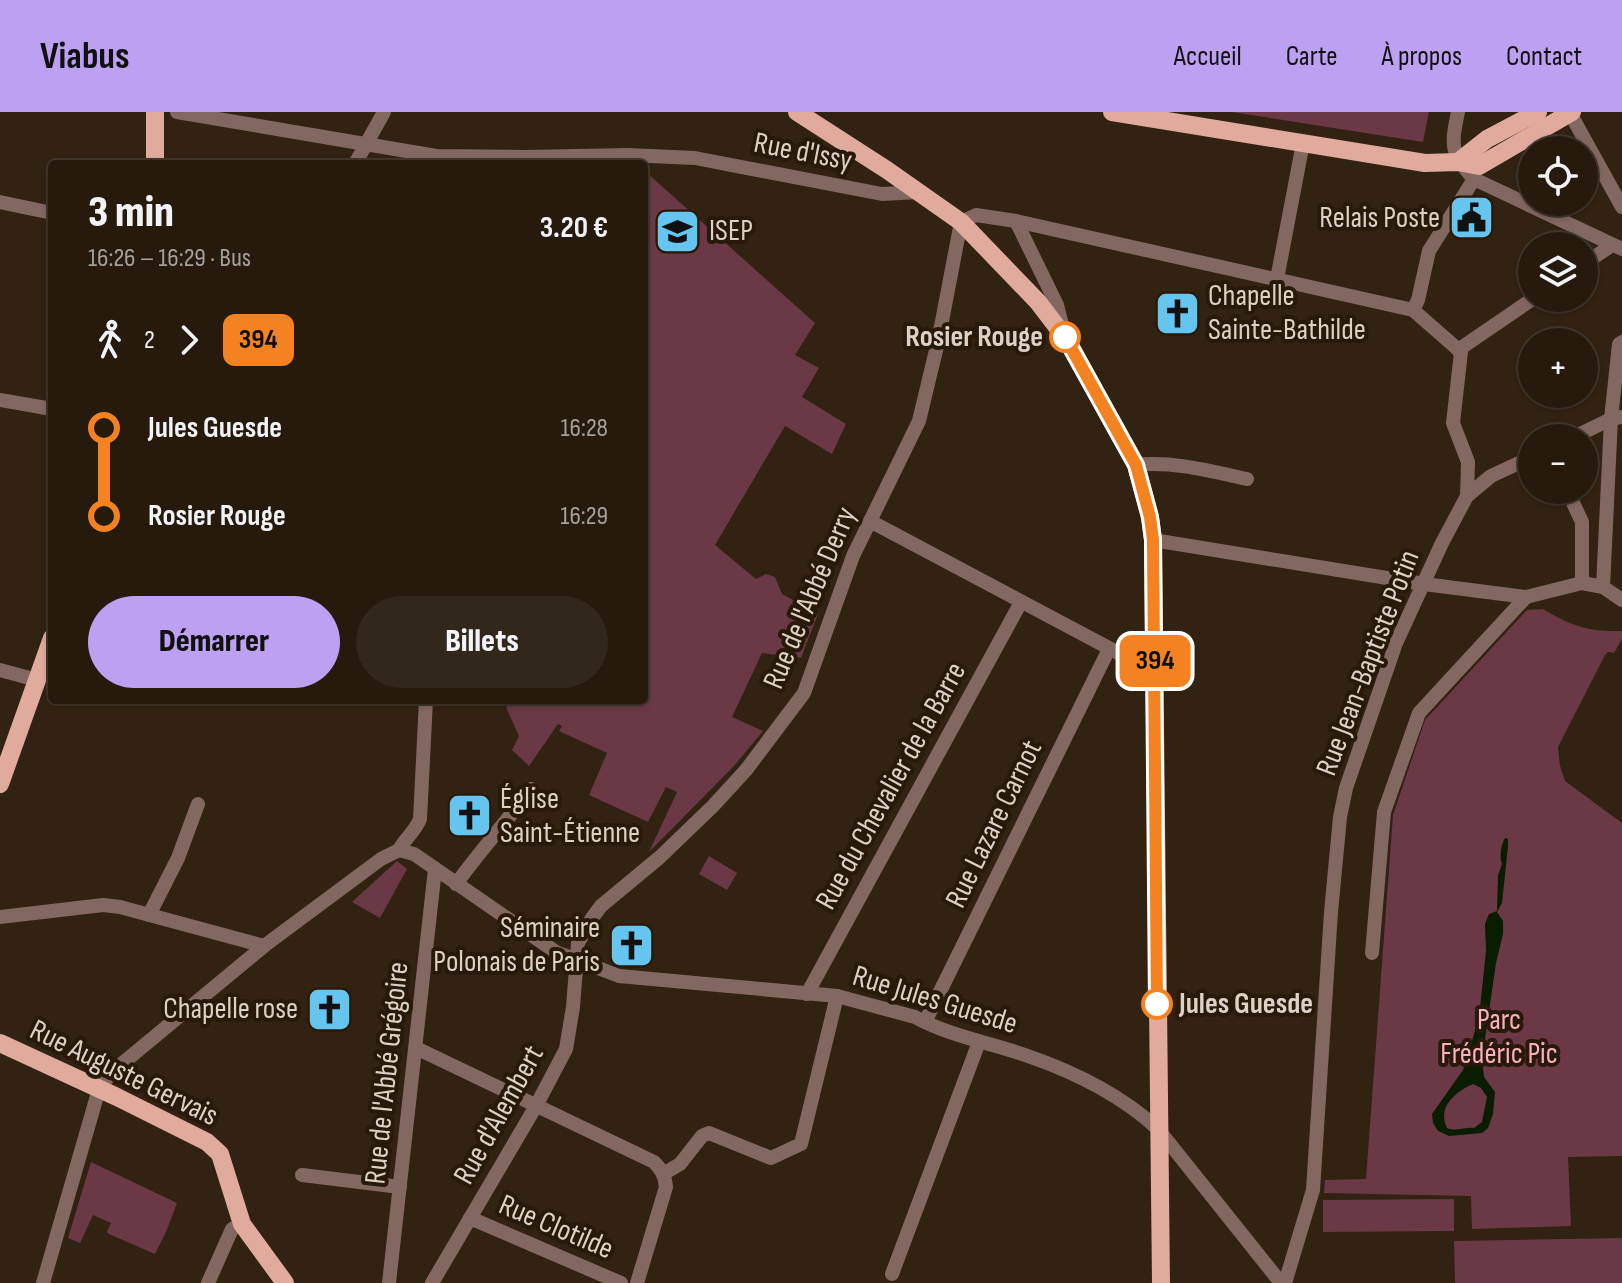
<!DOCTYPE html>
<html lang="fr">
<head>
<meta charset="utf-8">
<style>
  :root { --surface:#261a0d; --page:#32271b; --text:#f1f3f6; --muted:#a4a19d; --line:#42382e; --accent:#bca0f2 }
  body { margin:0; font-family:"Sofia Sans Condensed",sans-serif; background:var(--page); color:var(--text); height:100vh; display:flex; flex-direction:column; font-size:30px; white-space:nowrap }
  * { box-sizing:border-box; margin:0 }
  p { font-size:26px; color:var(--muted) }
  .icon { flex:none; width:44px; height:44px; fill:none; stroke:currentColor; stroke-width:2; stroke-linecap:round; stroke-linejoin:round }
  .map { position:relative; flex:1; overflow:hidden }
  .drawer { position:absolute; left:48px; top:48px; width:600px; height:544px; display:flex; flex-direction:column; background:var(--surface); border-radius:8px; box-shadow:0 2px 6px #0004,0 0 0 2px var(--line) }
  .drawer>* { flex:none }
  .badge { padding:0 16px; border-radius:12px; font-size:28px; line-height:52px }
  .buttons { position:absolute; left:1518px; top:24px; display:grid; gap:16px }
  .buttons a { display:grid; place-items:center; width:80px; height:80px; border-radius:50%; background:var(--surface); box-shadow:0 2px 6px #0004,0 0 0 2px var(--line); font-size:40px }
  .map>.badge { position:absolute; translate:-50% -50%; box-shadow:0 0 0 4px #fff }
  .legs { display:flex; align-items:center; gap:12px; height:88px; padding:0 40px; font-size:26px }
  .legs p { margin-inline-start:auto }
  .head { display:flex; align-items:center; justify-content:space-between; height:136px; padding:0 40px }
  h1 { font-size:44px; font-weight:800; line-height:60px }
  .primary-button { display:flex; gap:16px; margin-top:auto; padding:16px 40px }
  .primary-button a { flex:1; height:92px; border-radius:48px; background:var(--accent); color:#111; font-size:32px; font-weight:800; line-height:92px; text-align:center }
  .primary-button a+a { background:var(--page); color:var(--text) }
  ul { padding:0 40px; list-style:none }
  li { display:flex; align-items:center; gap:28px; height:88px; font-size:30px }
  li i { display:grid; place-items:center; width:12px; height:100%; margin:0 10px; background:currentColor }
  li i::after { content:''; width:20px; height:20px; margin:-10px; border:6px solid; border-radius:50%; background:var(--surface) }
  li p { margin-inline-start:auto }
  li:first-child i { background:linear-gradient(#0000 50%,currentColor 0) }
  li:last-child i { background:linear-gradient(currentColor 50%,#0000 0) }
  header { display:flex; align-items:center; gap:48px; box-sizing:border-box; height:112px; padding:0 40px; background:var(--accent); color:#111 }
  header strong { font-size:38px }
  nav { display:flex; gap:44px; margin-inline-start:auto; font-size:28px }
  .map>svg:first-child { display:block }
</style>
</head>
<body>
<header>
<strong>Viabus</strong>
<nav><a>Accueil</a><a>Carte</a><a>À propos</a><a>Contact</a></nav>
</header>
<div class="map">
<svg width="1622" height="1171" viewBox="0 0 1622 1171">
  <rect width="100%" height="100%" fill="#322211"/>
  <g fill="#6b3846">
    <polygon points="1232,0 1429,0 1423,30"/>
    <polygon points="644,60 646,60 815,211 795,243 819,256 802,285 846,312 832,342 785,314 715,433 756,467 766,462 775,465 782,482 818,502 801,546 762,541 732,605 763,619 733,655 649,740 677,680 666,675 648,710 589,683 607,641 559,619 562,614 558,612 529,654 512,638 519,624 506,595 510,588 644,588"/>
    <path d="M1543 497C1571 514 1589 520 1622 519V527L1614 541 1608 540 1605 543 1558 635 1560 654 1565 669 1622 711V1044L1568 1045 1571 1114 1472 1117 1471 1084 1324 1081 1325 1068 1366 1067 1393 703 1425 608 1527 498Z"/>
    <polygon points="709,744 737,761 727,778 699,762"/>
    <polygon points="397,749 407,757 380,806 352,790"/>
    <polygon points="91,1050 177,1091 166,1120 155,1142 109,1122 107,1120 111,1111 93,1103 80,1131 68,1126"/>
    <polygon points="1454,1087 1454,1119 1323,1120 1323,1088"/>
    <polygon points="1622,1126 1622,1171 1455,1171 1454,1129"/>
  </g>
  <path fill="#0b1d00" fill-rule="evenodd" d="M1505 726 1508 727V734L1502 791 1497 800 1503 809V822L1496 851 1482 948 1484 965 1495 980 1493 1002 1488 1016 1482 1021 1449 1024 1438 1019 1433 1011 1432 1002 1463 958 1479 906 1486 839 1485 812 1489 802 1497 799 1498 763 1502 752C1499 744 1501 733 1505 726ZM1473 972 1481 976 1487 985 1482 1010 1474 1016C1466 1015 1455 1020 1447 1016 1437 995 1455 980 1473 972Z"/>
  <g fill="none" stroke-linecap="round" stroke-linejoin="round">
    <g stroke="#836861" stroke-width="14">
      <polyline points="177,0 436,44 526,45 628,43 695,46 882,82 918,80"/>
      <path d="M1458 0C1451 33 1450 41 1474 67L1622 137"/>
      <polyline points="1570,1 1622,95"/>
      <polyline points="355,52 384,0"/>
      <polyline points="0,90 52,101"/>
      <polyline points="1016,109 1057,193 1064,221"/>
      <polyline points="1584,152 1612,133"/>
      <polyline points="1277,167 1303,31"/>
      <polyline points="1413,198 1418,188 1429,139 1474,67"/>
      <polyline points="1458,238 1534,186"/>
      <polyline points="0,288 52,297"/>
      <polyline points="1572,326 1611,307 1622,305"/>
      <path d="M1136 353C1174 349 1210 359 1247 367"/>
      <polyline points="1567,378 1582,410 1582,471"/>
      <polyline points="870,409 1156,561"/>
      <polyline points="1153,428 1424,472 1526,485 1582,471 1603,475 1622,488"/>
      <polyline points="1603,475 1611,307 1619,232 1622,230"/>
      <polyline points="0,558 37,568"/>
      <path d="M399 738 414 742 556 840 619 864 837 884 915 905C949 924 988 930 1025 943 1072 959 1121 983 1158 1017L1281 1171"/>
      <path d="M399 738C405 726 415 720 420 707L426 588"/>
      <path d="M456 772C480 739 507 709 531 677"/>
      <polyline points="149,803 178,746 198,692"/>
      <polyline points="0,805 103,793 120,795 264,834"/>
      <polyline points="1372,841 1384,700 1419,601 1526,485"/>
      <polyline points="807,882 1021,490"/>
      <polyline points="925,910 1109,537"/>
      <path d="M416 936 654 1050C662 1058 665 1064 666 1075L637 1171"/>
      <polyline points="663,1062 680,1052 702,1024 709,1021 771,1046 801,1032 837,884"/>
      <polyline points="302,1063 400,1075"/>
      <polyline points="470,1106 621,1171"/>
      <polyline points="892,1162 979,930"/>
      <polyline points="43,1171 99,977 112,960 264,834 381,747 399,738"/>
      <polyline points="208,1171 232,1117 242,1112"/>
      <polyline points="389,1171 435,757"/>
      <polyline points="432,1171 536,994 566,937 573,895 578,831 592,806 601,794 660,745 713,694 746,658 804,581 853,444 919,309 938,230 961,110 976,103 1016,109 1413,198 1461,240 1453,311 1468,350 1467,384"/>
      <polyline points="1285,1171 1313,1078 1331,800 1340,705 1346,676 1396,531 1442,431 1467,384 1491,364 1532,345"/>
    </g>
    <g stroke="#e0aa9c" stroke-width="18">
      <polyline points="797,0 887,58 961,110 1038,190 1067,228 1136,353 1150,405 1153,428 1161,1171"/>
      <polyline points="1112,0 1425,51 1458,50 1479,54 1572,0"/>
      <polyline points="1458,50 1487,27 1538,0"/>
      <polyline points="155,52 155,0"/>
      <polyline points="0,672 52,526"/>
      <polyline points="0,931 117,985 207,1030 220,1042 242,1112 285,1171"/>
    </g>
  </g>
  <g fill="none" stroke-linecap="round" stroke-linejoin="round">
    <defs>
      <polyline id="line-1" points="1065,225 1136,353 1150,405 1153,428 1157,892"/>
    </defs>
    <use href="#line-1" stroke="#fff" stroke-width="18"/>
    <use href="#line-1" stroke="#f58220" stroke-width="12"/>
  </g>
  <defs>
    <symbol id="civic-square" viewBox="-11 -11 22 22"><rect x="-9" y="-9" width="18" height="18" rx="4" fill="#65c5ee" stroke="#281908"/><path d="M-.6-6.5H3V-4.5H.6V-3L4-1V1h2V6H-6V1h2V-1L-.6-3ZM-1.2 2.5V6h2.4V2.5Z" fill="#111"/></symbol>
    <symbol id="university-square" viewBox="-11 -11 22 22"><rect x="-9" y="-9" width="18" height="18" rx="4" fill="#65c5ee" stroke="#281908"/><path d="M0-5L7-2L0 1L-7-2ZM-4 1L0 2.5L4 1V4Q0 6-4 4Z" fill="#111"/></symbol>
    <symbol id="church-square" viewBox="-11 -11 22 22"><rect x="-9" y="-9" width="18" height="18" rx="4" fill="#65c5ee" stroke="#281908"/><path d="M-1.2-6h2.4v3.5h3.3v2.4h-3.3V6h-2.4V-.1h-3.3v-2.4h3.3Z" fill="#111"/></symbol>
  </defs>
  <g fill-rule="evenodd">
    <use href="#civic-square" x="1446" y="80" width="51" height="51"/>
    <use href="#university-square" x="652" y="94" width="51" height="51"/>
    <use href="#church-square" x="1152" y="176" width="51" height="51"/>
    <use href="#church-square" x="444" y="678" width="51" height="51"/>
    <use href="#church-square" x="606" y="808" width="51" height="51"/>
    <use href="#church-square" x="304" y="872" width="51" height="51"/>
  </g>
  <g fill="#fff" stroke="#f58220" stroke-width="4">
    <circle cx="1065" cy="225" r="14"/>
    <circle cx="1157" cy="892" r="14"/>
  </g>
  <g text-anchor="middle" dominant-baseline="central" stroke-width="8" stroke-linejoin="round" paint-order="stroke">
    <g font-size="30" fill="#dcd1c7" stroke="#281908">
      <text transform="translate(803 40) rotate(11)">Rue d'Issy</text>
      <text transform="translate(810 486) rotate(-67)">Rue de l'Abbé Derry</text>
      <text transform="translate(1368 551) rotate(-69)">Rue Jean-Baptiste Potin</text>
      <text transform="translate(891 674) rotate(-61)">Rue du Chevalier de la Barre</text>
      <text transform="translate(994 712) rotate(-64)">Rue Lazare Carnot</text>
      <text transform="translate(935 888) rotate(17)">Rue Jules Guesde</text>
      <text transform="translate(124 961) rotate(26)">Rue Auguste Gervais</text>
      <text transform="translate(387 961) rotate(-84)">Rue de l'Abbé Grégoire</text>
      <text transform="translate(499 1003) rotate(-61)">Rue d'Alembert</text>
      <text transform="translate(556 1115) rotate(23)">Rue Clotilde</text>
    </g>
    <g font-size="30" fill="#dcd1c7" stroke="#281908" text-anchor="end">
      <text x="1440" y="106">Relais Poste</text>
      <text x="709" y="119" text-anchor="start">ISEP</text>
      <text x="1208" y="184" text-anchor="start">Chapelle<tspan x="1208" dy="34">Sainte-Bathilde</tspan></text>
      <text x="500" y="687" text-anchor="start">Église<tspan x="500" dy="34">Saint-Étienne</tspan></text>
      <text x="600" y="816">Séminaire<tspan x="600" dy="34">Polonais de Paris</tspan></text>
      <text x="298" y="897">Chapelle rose</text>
    </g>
    <g font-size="30" font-weight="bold" fill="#dcd1c7" stroke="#281908" text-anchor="end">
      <text x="1043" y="225">Rosier Rouge</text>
      <text x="1179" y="892" text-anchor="start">Jules Guesde</text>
    </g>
    <g font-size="30" fill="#f9b0c1" stroke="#281908">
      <text x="1499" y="908">Parc<tspan x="1499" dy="34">Frédéric Pic</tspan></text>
    </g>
  </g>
</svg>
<div class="buttons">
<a><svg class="icon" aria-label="locate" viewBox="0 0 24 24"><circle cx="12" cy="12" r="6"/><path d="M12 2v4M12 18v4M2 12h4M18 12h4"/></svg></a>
<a><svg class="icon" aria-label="layers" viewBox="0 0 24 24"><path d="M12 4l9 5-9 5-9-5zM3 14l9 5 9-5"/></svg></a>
<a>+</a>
<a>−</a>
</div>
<b class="badge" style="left:1155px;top:549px;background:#f58220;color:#111">394</b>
<section class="drawer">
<div class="head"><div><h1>3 min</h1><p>16:26 – 16:29 · Bus</p></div><b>3.20 €</b></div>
<div class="legs"><svg class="icon" aria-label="walk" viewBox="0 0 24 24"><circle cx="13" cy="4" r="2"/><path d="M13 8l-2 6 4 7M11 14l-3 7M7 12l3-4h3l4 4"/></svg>2<svg class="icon" aria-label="forward" viewBox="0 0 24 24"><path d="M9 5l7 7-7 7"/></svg><b class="badge" style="background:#f58220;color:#111">394</b></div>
<ul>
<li><i style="color:#f58220"></i><b>Jules Guesde</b><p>16:28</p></li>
<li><i style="color:#f58220"></i><b>Rosier Rouge</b><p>16:29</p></li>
</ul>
<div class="primary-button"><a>Démarrer</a><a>Billets</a></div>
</section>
</div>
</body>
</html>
